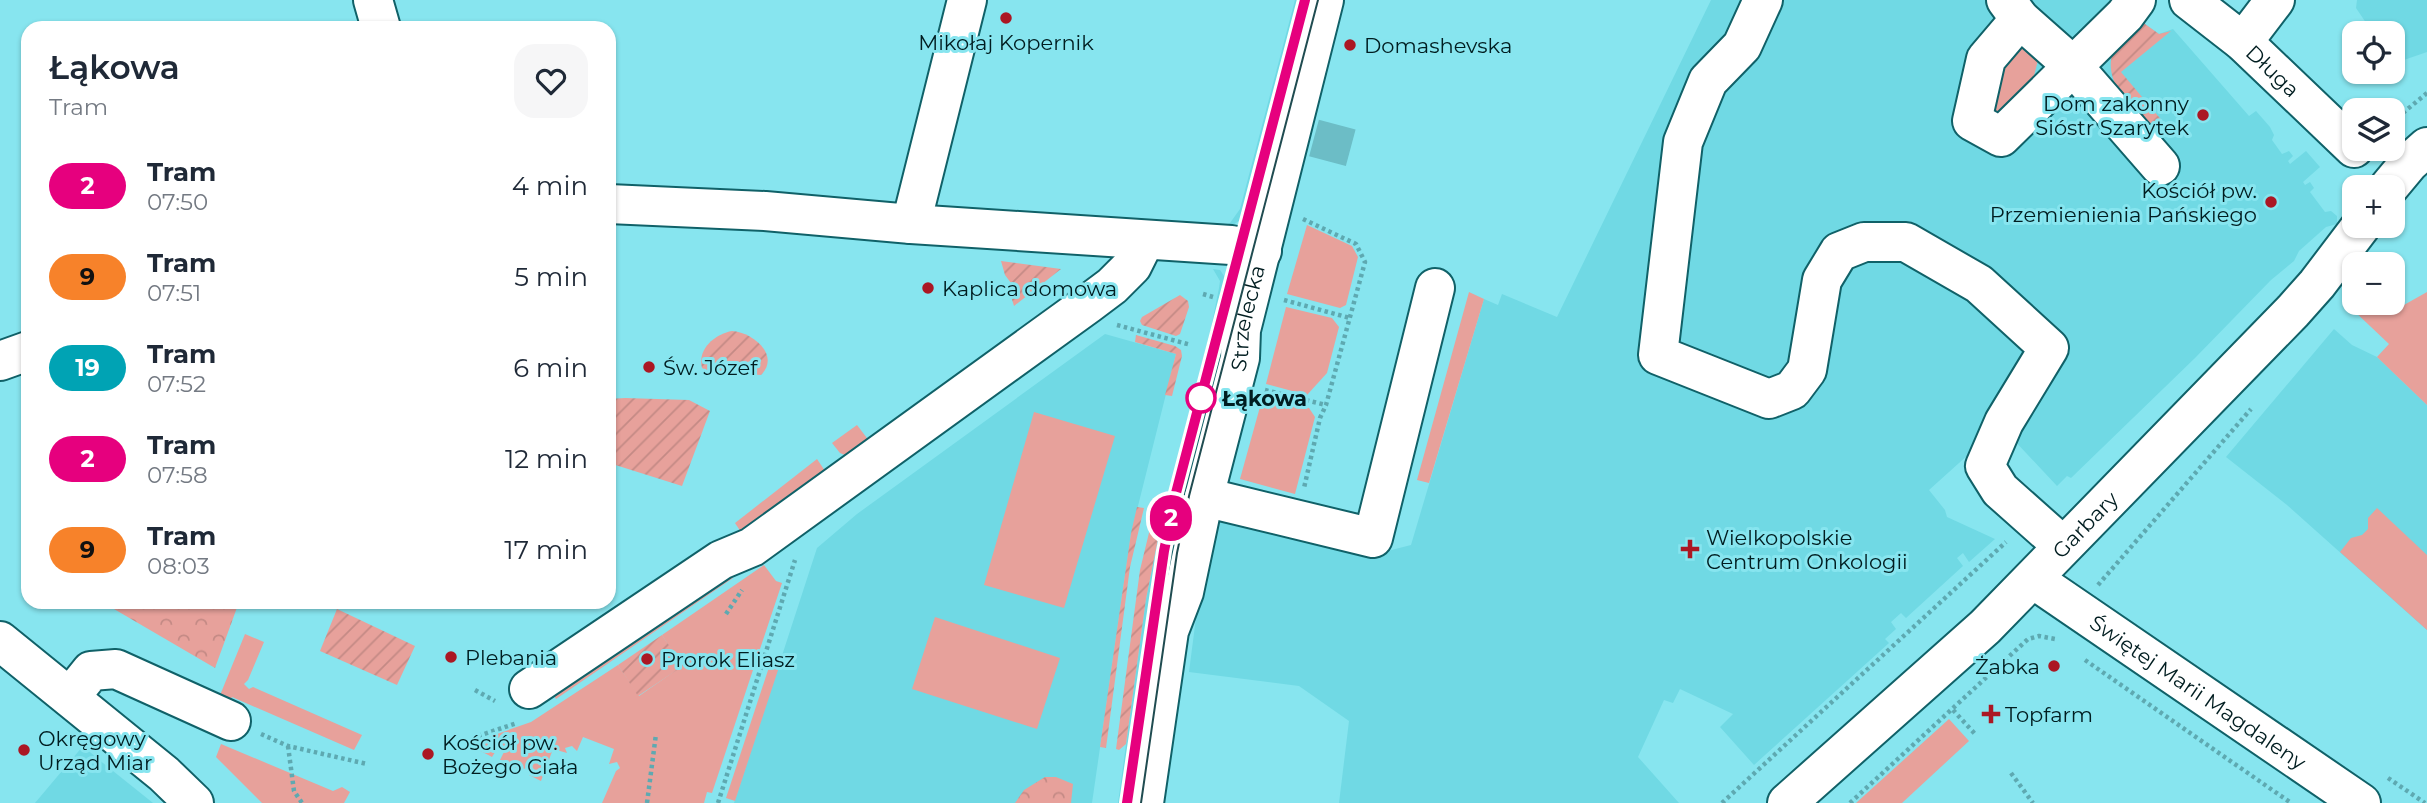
<!DOCTYPE html>
<html lang="en">
<head>
<meta charset="utf-8">
<style>
  :root { --surface:#fff; --page:#f6f6f7; --text:#1f2937; --muted:#747a83 }
  body { margin:0; font-family:Montserrat,sans-serif; background:var(--page); color:var(--text); height:100vh; display:flex; flex-direction:column; font-size:26px; white-space:nowrap }
  * { box-sizing:border-box; margin:0 }
  p { font-size:23px; color:var(--muted) }
  .icon { flex:none; width:38px; height:38px; fill:none; stroke:currentColor; stroke-width:2; stroke-linecap:round; stroke-linejoin:round }
  .map { position:relative; flex:1; overflow:hidden }
  .details { position:absolute; left:21px; top:21px; width:595px; height:588px; display:flex; flex-direction:column; background:var(--surface); border-radius:21px; box-shadow:0 2px 5px #0004 }
  .details>* { flex:none }
  .badge { padding:0 14px; border-radius:23px; font-size:24px; line-height:46px }
  .tools { position:absolute; left:2342px; top:21px; display:grid; gap:14px }
  .tools a { display:grid; place-items:center; width:63px; height:63px; border-radius:14px; background:var(--surface); box-shadow:0 2px 5px #0004; font-size:35px }
  .map>.badge { position:absolute; translate:-50% -50%; box-shadow:0 0 0 4px #fff }
  .round { display:grid; place-items:center; flex:none; width:74px; height:74px; border-radius:21px; background:var(--page) }
  .summary { display:flex; align-items:center; justify-content:space-between; height:119px; padding:0 28px }
  h1 { font-size:33px; font-weight:600; line-height:52px }
  ul { padding:0; list-style:none }
  li { display:flex; align-items:center; gap:21px; height:91px; padding:0 28px }
  li div { flex:1 }
  li b { display:block; font-size:26px }
  li em { font-style:normal }
  li .badge { min-width:77px; font-weight:700; text-align:center }
  .map>svg:first-child { display:block }
</style>
</head>
<body>
<div class="map">
<svg width="2427" height="803" viewBox="0 0 2427 803">
  <defs>
    <pattern id="park-crowns" width="20" height="18" patternUnits="userSpaceOnUse" patternTransform="scale(1.75)"><rect width="20" height="18" fill="#e7a19b"/><path d="M2 6a3 3 0 1 1 6 0M12 15a3 3 0 1 1 6 0" fill="none" stroke="#c48a85"/></pattern>
    <pattern id="garden-furrows" width="10" height="10" patternUnits="userSpaceOnUse" patternTransform="scale(1.75)"><rect width="10" height="10" fill="#e7a19b"/><path d="M-1 1l2-2M0 10L10 0M9 11l2-2" fill="none" stroke="#c48a85"/></pattern>
  </defs>
  <rect width="100%" height="100%" fill="#87e5ef"/>
  <g fill="#70d9e4">
    <polygon points="1295,0 1309,0 1252,212 1233,225 1221,227 1230,223 1240,209"/>
    <polygon points="1711,0 2127,0 2144,11 2145,24 2159,34 2173,29 2249,116 2256,111 2270,127 2274,135 2272,140 2282,154 2289,151 2293,156 2288,161 2290,164 2306,151 2320,167 2303,182 2305,185 2310,182 2314,188 2310,192 2325,212 2331,211 2337,216 2337,224 2326,227 2299,251 2294,261 2271,280 2195,358 2071,478 2067,476 2057,486 2012,438 1979,445 1929,490 1945,510 1947,517 1995,539 1969,562 1963,553 1957,558 1963,566 1906,618 1901,613 1891,622 1896,629 1885,639 1889,643 1754,765 1720,727 1733,714 1680,689 1673,703 1664,700 1638,757 1679,803 1339,803 1349,721 1299,686 1189,672 1202,571 1215,519 1364,557 1411,545 1484,299 1498,305 1502,294 1557,317"/>
    <polygon points="2357,0 2427,0 2427,52 2401,61 2392,54 2392,33 2373,33 2356,8"/>
    <polygon points="1213,269 1220,270 1234,291 1229,327 1133,803 1118,803 1146,599 1163,514 1211,328 1219,288 1220,281"/>
    <polygon points="2334,329 2352,345 2377,357 2427,405 2427,630 2287,505 2226,457"/>
    <polygon points="1105,334 1176,354 1131,534 1092,803 734,803 817,548 857,514"/>
    <polygon points="83,746 98,759 153,803 35,803"/>
  </g>
  <g fill="#e7a19b">
    <polygon points="2020,47 2025,47 2038,60 2031,88 2008,117 1992,116 1990,77"/>
    <polygon points="1307,225 1352,246 1358,257 1346,305 1340,308 1287,294"/>
    <polygon points="1469,292 1484,299 1429,483 1417,480"/>
    <polygon points="2427,292 2427,405 2377,357 2389,344 2351,308 2355,303 2390,303 2395,310"/>
    <polygon points="1286,307 1332,318 1339,327 1327,373 1307,395 1266,384"/>
    <polygon points="1263,396 1309,408 1315,417 1295,494 1240,479"/>
    <polygon points="1034,412 1115,436 1064,608 984,585"/>
    <polygon points="857,425 873,446 847,456 840,453 832,443"/>
    <polygon points="817,459 825,471 745,538 735,523"/>
    <polygon points="2377,508 2427,555 2427,630 2340,552 2351,538 2362,535 2368,529 2368,518"/>
    <polygon points="764,565 776,581 782,583 712,793 707,792 704,803 602,803 616,771 620,768 617,762 609,764 614,749 583,737 577,751 572,746 565,748 567,753 553,749 541,781 529,775 533,774 530,767 520,770 500,760 504,752 497,749 492,757 475,748 480,740 531,722 618,665 639,696 682,666 662,635"/>
    <polygon points="728,570 733,578 556,699 551,691"/>
    <polygon points="935,617 1060,658 1037,729 912,689"/>
    <polygon points="245,634 264,642 248,680 244,684 249,689 253,687 362,735 354,750 232,697 226,709 216,705"/>
    <polygon points="772,658 781,661 735,801 726,798"/>
    <polygon points="1949,719 1969,741 1902,803 1856,803"/>
    <polygon points="221,744 333,791 342,787 350,792 344,803 262,803 216,757"/>
  </g>
  <g fill="url(#park-crowns)">
    <polygon points="102,602 239,602 215,668"/>
    <polygon points="1045,777 1056,777 1073,784 1071,803 1015,803 1024,790"/>
  </g>
  <g fill="url(#garden-furrows)">
    <path d="M2144 11 2145 24 2159 34 2171 31 2121 72 2169 129 2159 143C2140 119 2099 82 2114 50 2120 36 2134 23 2144 11Z"/>
    <polygon points="1001,261 1061,269 1014,306 1010,293 1011,283 1005,275"/>
    <polygon points="1180,295 1188,301 1189,307 1180,334 1176,336 1142,325 1140,321 1142,317"/>
    <path d="M732 331C752 332 781 355 761 375L710 372 702 368C697 349 715 334 732 331Z"/>
    <polygon points="1136,335 1175,346 1181,350 1182,356 1172,396 1165,395 1176,354 1135,342"/>
    <polygon points="625,398 689,400 710,411 682,486 609,463 609,399"/>
    <polygon points="1137,507 1144,508 1130,567 1106,748 1100,747 1131,533"/>
    <polygon points="1154,512 1163,514 1146,599 1126,744 1119,750 1116,749 1140,570"/>
    <polygon points="337,609 415,646 397,685 320,651"/>
    <polygon points="662,635 683,666 638,696 618,665"/>
  </g>
  <g fill="none" stroke-linecap="round" stroke-linejoin="round">
    <polyline stroke="#6cbdc6" stroke-width="38" stroke-dasharray="38 19" stroke-linecap="butt" points="1314,138 1363,151"/>
    <defs>
      <g id="minor">
        <polyline points="373,0 381,28"/>
        <polyline points="1763,0 1742,46 1708,81 1683,142 1658,355 1769,399 1792,390 1807,370 1822,280 1839,252 1864,242 1906,242 1979,284 2049,348 2004,422 1985,466 2000,490 2063,546"/>
        <polyline points="2006,0 2020,19 2072,65 2160,166"/>
        <path id="s1" d="M2189 0 2243 42 2354 148"/>
        <polyline points="2020,19 1986,59 1972,121 2001,137 2125,15 2136,0"/>
        <polyline points="2243,42 2275,0"/>
        <polyline points="2389,187 2409,163 2427,147"/>
        <polyline points="609,204 765,211 911,224 1231,245 1262,251"/>
        <polyline points="911,224 967,0"/>
        <polyline points="0,361 28,351"/>
        <polyline points="1204,497 1373,538 1435,288"/>
        <path id="s2" d="M2033 579 2361 803"/>
        <polyline points="0,641 164,774 194,803"/>
        <polyline points="529,689 721,560 752,547 1088,304 1112,286 1132,266 1145,240"/>
        <polyline points="70,697 91,671 116,669 231,721"/>
        <path id="s3" d="M1144 803 1169 631 1184 592 1204 497 1240 358 1241 330 1324 0"/>
        <path id="s4" d="M1787 803 1985 627 2293 311 2317 284 2361 226"/>
      </g>
    </defs>
    <use href="#minor" stroke="#106168" stroke-width="42"/>
    <g stroke="#5ea9b1" stroke-width="4.5" stroke-dasharray="3.5 3.5" stroke-linecap="butt">
      <polyline points="2392,122 2427,93"/>
      <polyline points="1303,219 1356,244 1365,262 1326,405 1320,418 1304,488"/>
      <polyline points="1203,294 1213,297"/>
      <polyline points="1284,300 1350,318"/>
      <polyline points="1117,325 1191,345"/>
      <polyline points="1265,390 1326,405"/>
      <polyline points="2098,585 2251,409"/>
      <polyline points="726,614 742,590"/>
      <polyline points="2085,660 2291,803"/>
      <polyline points="475,690 495,701"/>
      <polyline points="1953,710 1976,735"/>
      <polyline points="261,734 288,746 367,764"/>
      <polyline points="478,736 517,723"/>
      <polyline points="288,746 294,791 302,803"/>
      <polyline points="2011,773 2033,803"/>
      <polyline points="2388,778 2425,803"/>
      <polyline points="647,803 656,734"/>
      <polyline points="718,803 795,560"/>
      <polyline points="1722,803 2006,542"/>
      <polyline points="1850,803 2028,639 2039,636 2055,639"/>
    </g>
    <use href="#minor" stroke="#fff" stroke-width="38"/>
    <g stroke="#204c51" stroke-width="2">
      <polyline points="1127,803 1164,551 1176,493 1305,0"/>
      <polyline points="1141,803 1177,553 1189,496 1318,0"/>
    </g>
  </g>
  <g fill="none" stroke-linecap="round" stroke-linejoin="round">
    <defs>
      <polyline id="line" points="1127,803 1164,551 1176,493 1305,0"/>
    </defs>
    <use href="#line" stroke="#fff" stroke-width="16"/>
    <use href="#line" stroke="#e6007e" stroke-width="10"/>
  </g>
  <g fill="#ab1723" stroke="#87e5ef" stroke-width="2.5">
    <circle cx="1006" cy="18" r="7"/>
    <circle cx="1350" cy="45" r="7"/>
    <circle cx="2203" cy="115" r="7"/>
    <circle cx="2271" cy="202" r="7"/>
    <circle cx="928" cy="288" r="7"/>
    <circle cx="649" cy="367" r="7"/>
    <path d="M1686.5 538.5h7v7h7v7h-7v7h-7v-7h-7v-7h7z"/>
    <circle cx="451" cy="657" r="7"/>
    <circle cx="647" cy="659" r="7"/>
    <circle cx="2054" cy="666" r="7"/>
    <path d="M1987.5 703.5h7v7h7v7h-7v7h-7v-7h-7v-7h7z"/>
    <circle cx="24" cy="750" r="7"/>
    <circle cx="428" cy="754" r="7"/>
  </g>
  <circle fill="#fff" stroke="#e6007e" stroke-width="3.5" cx="1201" cy="398" r="14"/>
  <g text-anchor="middle" dominant-baseline="central" stroke-width="6" stroke-linejoin="round" paint-order="stroke">
    <g font-size="21" fill="#001d20" stroke="#87e5ef" text-anchor="start">
      <text x="1006" y="42" text-anchor="middle">Mikołaj Kopernik</text>
      <text x="1364" y="45">Domashevska</text>
      <text x="2189" y="103" text-anchor="end">Dom zakonny<tspan x="2189" dy="24">Sióstr Szarytek</tspan></text>
      <text x="2257" y="190" text-anchor="end">Kościół pw.<tspan x="2257" dy="24">Przemienienia Pańskiego</tspan></text>
      <text x="942" y="288">Kaplica domowa</text>
      <text x="663" y="367">Św. Józef</text>
      <text x="1706" y="537">Wielkopolskie<tspan x="1706" dy="24">Centrum Onkologii</tspan></text>
      <text x="465" y="657">Plebania</text>
      <text x="661" y="659">Prorok Eliasz</text>
      <text x="2040" y="666" text-anchor="end">Żabka</text>
      <text x="2005" y="714">Topfarm</text>
      <text x="38" y="738">Okręgowy<tspan x="38" dy="24">Urząd Miar</tspan></text>
      <text x="442" y="742">Kościół pw.<tspan x="442" dy="24">Bożego Ciała</tspan></text>
    </g>
    <g font-size="21" fill="#001d20" stroke="#87e5ef">
      <text stroke="none"><textPath href="#s1" startOffset="110">Długa</textPath></text>
      <text stroke="none"><textPath href="#s3" startOffset="497">Strzelecka</textPath></text>
      <text stroke="none"><textPath href="#s4" startOffset="408">Garbary</textPath></text>
      <text stroke="none"><textPath href="#s2" startOffset="200">Świętej Marii Magdaleny</textPath></text>
    </g>
    <g font-size="21" font-weight="bold" fill="#001d20" stroke="#87e5ef" text-anchor="start">
      <text x="1222" y="398">Łąkowa</text>
    </g>
  </g>
</svg>
<div class="tools">
<a><svg class="icon" aria-label="locate" viewBox="0 0 24 24"><circle cx="12" cy="12" r="6"/><path d="M12 2v4M12 18v4M2 12h4M18 12h4"/></svg></a>
<a><svg class="icon" aria-label="layers" viewBox="0 0 24 24"><path d="M12 4l9 5-9 5-9-5zM3 14l9 5 9-5"/></svg></a>
<a>+</a>
<a>−</a>
</div>
<b class="badge" style="left:1171px;top:518px;background:#e6007e;color:#fff">2</b>
<section class="details">
<div class="summary"><div><h1>Łąkowa</h1><p>Tram</p></div><a class="round"><svg class="icon" aria-label="heart" viewBox="0 0 24 24"><path d="M12 20l-8-8c-3-5 5-10 8-4 3-6 11-1 8 4z"/></svg></a></div>
<ul>
<li><span class="badge" style="background:#e6007e;color:#fff">2</span><div><b>Tram</b><p>07:50</p></div><em>4 min</em></li>
<li><span class="badge" style="background:#f7822a;color:#111">9</span><div><b>Tram</b><p>07:51</p></div><em>5 min</em></li>
<li><span class="badge" style="background:#00a3b4;color:#fff">19</span><div><b>Tram</b><p>07:52</p></div><em>6 min</em></li>
<li><span class="badge" style="background:#e6007e;color:#fff">2</span><div><b>Tram</b><p>07:58</p></div><em>12 min</em></li>
<li><span class="badge" style="background:#f7822a;color:#111">9</span><div><b>Tram</b><p>08:03</p></div><em>17 min</em></li>
</ul>
</section>
</div>
</body>
</html>
